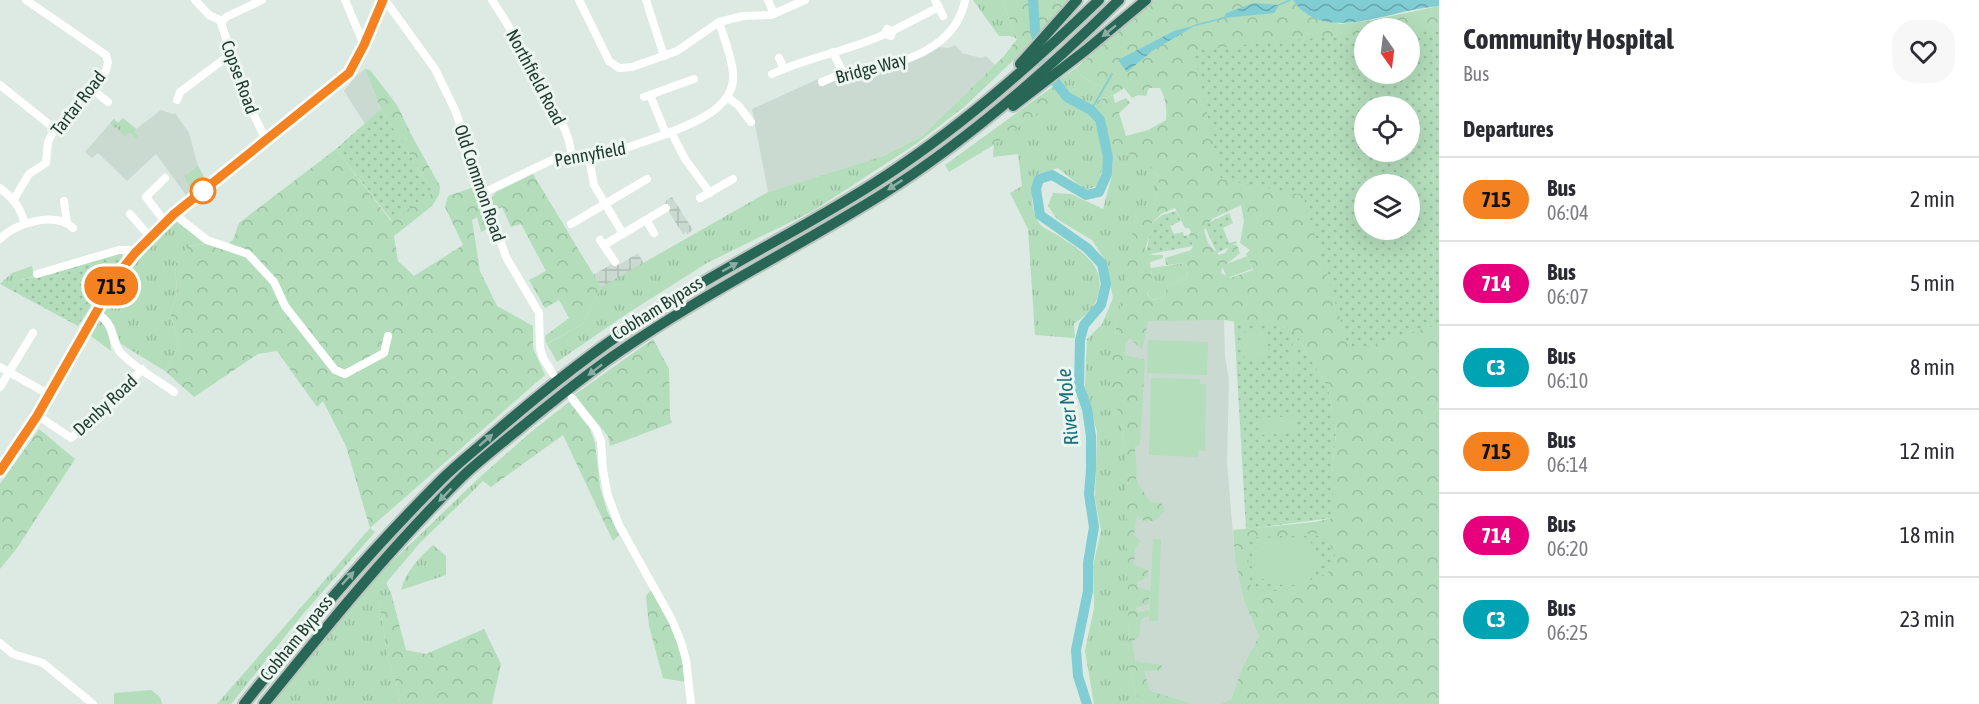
<!DOCTYPE html>
<html lang="en">
<head>
<meta charset="utf-8">
<style>
  :root { --surface:#fff; --page:#f7f7f7; --text:#2b2b33; --muted:#7c7c81; --line:#e1e1e2 }
  body { margin:0; font-family:"Asap Condensed",sans-serif; background:var(--page); color:var(--text); height:100vh; display:flex; flex-direction:column; font-size:22px; white-space:nowrap }
  * { box-sizing:border-box; margin:0 }
  p { font-size:20px; color:var(--muted) }
  .icon { flex:none; width:33px; height:33px; fill:none; stroke:currentColor; stroke-width:2; stroke-linecap:round; stroke-linejoin:round }
  .map { position:relative; flex:1; overflow:hidden }
  .side { display:flex; flex-direction:column; background:var(--surface); width:540px }
  .side>* { flex:none }
  .badge { padding:0 12px; border-radius:20px; font-size:21px; line-height:39px }
  .needle { width:39px; rotate:166deg }
  .controls { position:absolute; left:1354px; top:18px; display:grid; gap:12px }
  .controls a { display:grid; place-items:center; width:66px; height:66px; border-radius:50%; background:var(--surface); box-shadow:0 6px 24px #0002; font-size:30px }
  .map>.badge { position:absolute; translate:-50% -50%; box-shadow:0 0 0 3px #fff }
  h2 { padding:0 24px; font-size:22px; line-height:54px }
  .round { display:grid; place-items:center; flex:none; width:63px; height:63px; border-radius:24px; background:var(--page) }
  .overview { display:flex; align-items:center; justify-content:space-between; height:102px; padding:0 24px }
  h1 { font-size:28px; font-weight:700; line-height:45px }
  ul { padding:0; list-style:none }
  li { display:flex; align-items:center; gap:18px; height:84px; padding:0 24px; border-top:2px solid var(--line) }
  li div { flex:1 }
  li b { display:block; font-size:22px }
  li em { font-style:normal }
  li .badge { min-width:66px; font-weight:700; text-align:center }
  main { display:flex; flex:1; min-height:0 }
  .map>svg:first-child { display:block }
</style>
</head>
<body>
<main>
<div class="map">
<svg width="1439" height="704" viewBox="0 0 1439 704">
  <defs>
    <pattern id="industrial-grid" width="8" height="8" patternUnits="userSpaceOnUse" patternTransform="scale(1.5)"><rect width="8" height="8" fill="#cbdad1"/><path d="M0 4h8M4 0v8" fill="none" stroke="#aebcb4"/></pattern>
    <pattern id="grass-tufts" width="24" height="20" patternUnits="userSpaceOnUse" patternTransform="scale(1.5)"><rect width="24" height="20" fill="#b3ddbb"/><path d="M3 7l-1-3M5 7V3M7 7l1-3M15 17l-1-3M17 17v-4M19 17l1-3" fill="none" stroke="#9abea1"/></pattern>
    <pattern id="forest-crowns" width="20" height="18" patternUnits="userSpaceOnUse" patternTransform="scale(1.5)"><rect width="20" height="18" fill="#b3ddbb"/><path d="M2 6a3 3 0 1 1 6 0M12 15a3 3 0 1 1 6 0" fill="none" stroke="#9abea1"/></pattern>
    <pattern id="park-dots" width="8" height="8" patternUnits="userSpaceOnUse" patternTransform="scale(1.5)"><rect width="8" height="8" fill="#b3ddbb"/><path d="M2 2h.1M6 6h.1" fill="none" stroke="#9abea1" stroke-width="1.8" stroke-linecap="round"/></pattern>
    <pattern id="water-waves" width="16" height="10" patternUnits="userSpaceOnUse" patternTransform="scale(1.5)"><rect width="16" height="10" fill="#80cdd3"/><path d="M0 5q4-4 8 0t8 0" fill="none" stroke="#68a7ac"/></pattern>
  </defs>
  <rect width="100%" height="100%" fill="#dceae3"/>
  <g fill="#cbdad1">
    <polygon points="955,45 962,53 981,58 986,56 995,65 921,137 883,156 768,192 752,109 818,79 821,86 845,77 901,65 940,47 948,48"/>
    <polygon points="365,69 381,109 365,124 344,91 356,76"/>
    <polygon points="161,110 173,114 175,113 189,133 198,166 205,179 186,195 156,154 127,181 98,153 92,158 85,152 114,119 118,123 123,118 136,129"/>
    <polygon points="1121,306 1224,320 1225,357 1229,379 1227,462 1235,559 1244,601 1259,636 1242,668 1231,699 1226,704 1147,704 1129,666"/>
  </g>
  <g fill="url(#industrial-grid)">
    <polygon points="672,197 693,230 687,234 686,232 683,234 665,206 666,201"/>
    <polygon points="638,253 644,264 601,287 593,275 617,261 619,265"/>
  </g>
  <g fill="url(#grass-tufts)">
    <polygon points="973,0 1002,0 1017,39 1011,36 999,36"/>
    <polygon points="1076,68 1082,77 1115,94 1089,104 1070,95 1058,80"/>
    <path d="M1063 95 1089 113 1098 127 1105 161 1097 186 1085 190 1058 168 1037 174C1030 188 1030 209 1039 223 1043 229 1056 233 1062 238 1087 254 1111 272 1094 305 1090 312 1080 319 1074 324L1075 338 1035 335 1028 229 1010 193 1022 186 1018 154 993 157 994 144Z"/>
    <polygon points="959,100 964,107 916,144 813,211 707,263 628,313 557,362 547,344 583,324 601,287 768,192 883,156 921,137"/>
    <polygon points="123,118 136,129 134,132 138,137 136,139 130,132 125,137 116,127 114,128 110,123 114,119 118,123"/>
    <path d="M1130 153C1163 173 1163 177 1152 213H1136L1121 306 1115 334 1121 422 1126 458 1129 666 1138 700 1147 704H1094L1085 651 1094 608 1093 566 1101 531 1095 498 1097 432 1085 387 1087 339 1102 324 1113 298 1106 262 1092 240 1057 219 1048 206 1053 193 1071 194 1103 209 1112 175 1113 157Z"/>
    <path d="M178 221 205 244 189 246 175 265 177 294 170 313 179 344 165 371 121 344 114 325 103 313C123 277 146 248 178 221Z"/>
    <polygon points="1186,263 1188,277 1168,285 1163,297 1152,300 1143,286 1152,278 1151,268"/>
    <polygon points="32,266 34,276 18,281 11,290 0,284 12,273"/>
    <path d="M99 319C108 329 110 338 111 351L91 336Z"/>
    <polygon points="479,478 483,481 419,544 386,583 391,593 379,603 388,659 399,693 398,704 272,704 379,574"/>
    <polygon points="370,528 375,532 303,614 231,704 217,704"/>
    <path d="M433 545 446 556V575L401 590C405 572 420 557 433 545Z"/>
  </g>
  <g fill="url(#forest-crowns)" fill-rule="evenodd">
    <polygon points="1002,0 1029,0 1034,41 964,107 959,100 1004,56 1017,39"/>
    <polygon points="1036,0 1068,0 1040,35"/>
    <path d="M1154 0H1293L1297 5 1339 24 1373 20 1439 6V81L1410 74V28H1365V230H1410L1439 192V704H1221L1231 699 1242 668 1259 636 1244 601 1235 560 1233 530 1315 522 1332 518V473L1336 432 1328 388 1299 339 1289 328 1262 326 1224 320 1148 321 1142 350 1130 338 1125 343V355L1145 360 1140 444 1135 447C1135 459 1138 468 1136 480L1150 502 1161 503 1165 510C1160 518 1156 521 1146 522L1137 516 1134 535 1140 541 1135 549 1134 565 1148 570V577L1137 582V587L1151 591 1148 604 1136 608 1138 613 1149 610V616L1141 619 1139 636 1132 642 1135 661 1162 665 1161 670 1144 671 1150 691 1193 704H1147L1138 700 1129 666 1126 458 1121 422 1108 376 1136 213 1152 212C1163 177 1163 173 1130 154L1113 157C1109 139 1104 117 1089 104L1113 95 1115 103 1126 98 1130 103 1119 113 1126 136 1148 130 1166 120C1167 108 1166 99 1160 88H1149L1146 96 1138 95 1132 98 1124 88 1115 94 1082 77 1076 68ZM1241 205 1244 221 1240 243 1250 250 1246 254 1253 270 1230 278 1221 273 1222 268 1240 253 1237 245H1230L1225 253 1219 255 1208 243 1204 230 1212 219ZM1175 208 1185 228H1189L1191 232 1189 235 1193 246 1191 250 1165 258 1166 265 1186 263 1188 277 1168 285 1163 297 1153 300 1147 294V286H1144L1152 278 1150 262 1163 258V255H1152L1145 249 1150 235 1153 231 1149 226 1161 214Z"/>
    <polygon points="365,69 370,70 397,105 414,140 440,186 439,195 432,206 394,236 398,261 414,276 463,245 445,207 448,196 477,186 493,226 481,232 477,217 472,220 480,271 497,306 533,326 533,348 545,375 370,528 346,446 323,401 317,407 277,351 258,354 194,397 165,371 179,344 170,313 177,294 175,265 189,246 205,244 221,249 233,240 239,223 336,149 391,221 433,192 381,109"/>
    <polygon points="1055,85 1063,95 997,143 949,172 945,165"/>
    <polygon points="198,166 205,179 192,191 183,174 186,176"/>
    <polygon points="533,174 601,287 583,324 546,344 545,336 569,318 559,300 545,308 529,280 546,271 521,224 511,227 502,207 493,211 491,199 496,192"/>
    <polygon points="653,339 669,369 670,417 672,423 610,446 608,436 574,395"/>
    <polygon points="569,402 590,429 595,443 600,487 607,511 619,535 613,541 563,435 491,487 479,478 531,432"/>
    <polygon points="39,429 75,459 17,548 0,569 0,484"/>
    <polygon points="651,590 668,619 682,654 685,682 663,678 649,626 646,596"/>
    <polygon points="391,593 406,650 426,654 484,629 501,664 492,704 398,704 399,693 388,659 379,603"/>
  </g>
  <g fill="url(#park-dots)" fill-rule="evenodd">
    <path d="M1439 28V324L1350 352 1303 195 1221 179 1194 51 1259 43 1365 34V74H1410V31ZM1365 106H1410V152H1365ZM1365 184H1410V230H1365Z"/>
    <polygon points="381,109 433,192 392,221 336,149"/>
    <polygon points="1176,211 1181,221 1170,226 1174,234 1183,232 1184,236 1189,235 1193,246 1145,255 1150,235 1153,231 1149,226 1162,215"/>
    <polygon points="1229,213 1233,223 1223,228 1229,243 1236,241 1237,243 1217,253 1204,225"/>
    <polygon points="122,253 122,259 78,326 11,290 18,281"/>
    <polygon points="1234,321 1289,328 1299,339 1328,388 1336,432 1332,473 1332,518 1246,529"/>
    <polygon points="1325,533 1336,558 1328,573 1287,589 1276,591 1251,589 1246,538"/>
  </g>
  <g fill="#b3ddbb">
    <polygon points="1247,256 1252,269 1227,278 1222,266"/>
    <polygon points="1265,329 1270,356 1245,360 1240,333"/>
    <polygon points="1148,340 1208,342 1207,375 1147,373"/>
    <polygon points="1293,343 1299,344 1293,374 1287,373"/>
    <polygon points="1151,378 1200,379 1200,384 1206,384 1205,451 1198,451 1198,457 1149,455"/>
    <polygon points="1295,416 1296,433 1261,435 1260,418"/>
    <path d="M1321 537 1322 541 1310 542C1317 549 1320 557 1318 567 1309 603 1223 581 1260 544L1257 543V538Z"/>
    <polygon points="1153,539 1161,539 1158,621 1149,621"/>
    <polygon points="151,690 160,697 162,704 114,704 114,693"/>
  </g>
  <g fill="url(#water-waves)">
    <path d="M1293 0H1439V6C1428 7 1417 9 1407 11 1371 19 1318 38 1293 0Z"/>
    <polygon points="1254,3 1279,5 1274,13 1224,18 1226,13"/>
    <polygon points="1196,25 1152,51 1127,72 1118,60 1174,31"/>
  </g>
  <g fill="none" stroke-linecap="round" stroke-linejoin="round">
    <g stroke="#80cdd3" stroke-width="1.5">
      <polyline points="1279,5 1290,0"/>
      <polyline points="1196,25 1224,18"/>
      <polyline points="1091,110 1112,74"/>
    </g>
    <polyline stroke="#80cdd3" stroke-width="10" points="1033,0 1035,29 1043,66 1067,97 1091,110 1100,120 1108,157 1107,174 1099,192 1086,195 1052,175 1039,179 1036,189 1040,215 1087,248 1102,264 1106,284 1101,305 1084,325 1080,340 1079,386 1087,409 1091,436 1091,469 1089,494 1094,527 1088,563 1088,591 1076,650 1078,676 1087,704"/>
    <defs>
      <polyline id="major" points="0,471 37,415 118,274 135,253 174,214 349,73 364,45 383,0"/>
      <g id="highway">
        <polyline points="1020,64 1077,0"/>
        <polyline points="1013,106 1086,50 1146,0"/>
        <path d="M244 704C306 626 370 551 440 481 456 465 474 451 491 436 537 396 585 357 637 323 713 272 796 233 873 184 955 132 1029 67 1099 0"/>
        <path d="M264 704C327 626 391 547 463 476 479 461 497 447 514 433 547 406 581 378 616 354 701 295 793 250 881 195 967 141 1046 72 1119 0"/>
      </g>
    </defs>
    <use href="#major" stroke="#bcc4c1" stroke-width="12"/>
    <use href="#highway" stroke="#bcc4c1" stroke-width="14"/>
    <g stroke="#fff" stroke-width="8">
      <polyline points="195,0 209,15 222,21"/>
      <polyline points="262,0 226,17 221,23 247,101 266,140"/>
      <polyline points="345,0 364,45"/>
      <polyline points="385,0 435,69 455,110 506,257 539,313 540,348 543,358 553,374"/>
      <path d="M492 0C514 33 532 66 550 101 559 118 571 136 571 156"/>
      <polyline points="579,0 609,61 619,68 632,67 677,51 719,22 743,16 771,15 805,0"/>
      <polyline points="646,0 664,56"/>
      <polyline points="768,0 774,14"/>
      <polyline points="935,0 943,16"/>
      <polyline points="892,31 887,29 885,34 891,36 892,31 939,7"/>
      <polyline points="833,52 843,73"/>
      <polyline points="779,58 784,69"/>
      <path d="M772 74C808 57 849 51 885 34"/>
      <path d="M822 82C833 77 845 72 856 69 870 66 884 65 897 62 928 54 959 34 965 0"/>
      <polyline points="0,85 55,129"/>
      <polyline points="91,88 108,102"/>
      <path d="M650 95 666 134C693 123 737 108 733 72 731 55 724 38 719 22"/>
      <polyline points="644,97 694,79"/>
      <polyline points="727,97 738,105 751,122"/>
      <polyline points="177,100 180,92 231,54"/>
      <polyline points="671,132 685,159 710,193"/>
      <polyline points="589,158 594,185 623,234"/>
      <polyline points="165,178 146,197 165,222"/>
      <path d="M0 188C14 199 20 207 25 224"/>
      <polyline points="483,193 554,159 606,155 666,134"/>
      <polyline points="700,198 733,179"/>
      <polyline points="14,199 29,174 46,163 48,142 53,132 106,71 108,62 106,55 26,0"/>
      <polyline points="64,201 67,223"/>
      <polyline points="605,204 647,179"/>
      <polyline points="130,214 150,237"/>
      <polyline points="174,214 207,240 248,254 274,282 285,306 335,370 345,374 384,353 388,336"/>
      <polyline points="646,220 654,233"/>
      <polyline points="571,224 605,204"/>
      <path d="M0 239C15 223 55 211 73 228"/>
      <polyline points="600,240 615,262"/>
      <polyline points="604,245 666,208"/>
      <polyline points="37,274 119,250 129,250 135,253"/>
      <path d="M96 313C117 325 109 338 120 352 133 367 158 380 174 392"/>
      <polyline points="0,367 48,394"/>
      <polyline points="0,387 33,333"/>
      <polyline points="572,398 596,429 601,441 603,470 608,496 619,525 672,620 681,642 686,660 691,704"/>
      <polyline points="37,415 71,438 108,407 142,369"/>
      <polyline points="0,643 13,654 43,663 93,704"/>
    </g>
    <use href="#major" stroke="#5ea28b" stroke-width="9"/>
    <use href="#highway" stroke="#286755" stroke-width="10"/>
  </g>
  <defs><path id="oneway-solid" d="M-6-.8H1V-3.2L6.5 0L1 3.2V.8H-6Z" transform="scale(1.5)"/></defs>
  <g fill="#8aaea3">
    <use href="#oneway-solid" transform="translate(1109 31) rotate(141)"/>
    <use href="#oneway-solid" transform="translate(895 185) rotate(146)"/>
    <use href="#oneway-solid" transform="translate(730 267) rotate(-30)"/>
    <use href="#oneway-solid" transform="translate(595 370) rotate(142)"/>
    <use href="#oneway-solid" transform="translate(486 440) rotate(-41)"/>
    <use href="#oneway-solid" transform="translate(445 495) rotate(134)"/>
    <use href="#oneway-solid" transform="translate(348 578) rotate(-47)"/>
  </g>
  <g fill="none" stroke-linecap="round" stroke-linejoin="round">
    <defs>
      <polyline id="line" points="0,471 37,416 118,274 135,253 174,214 349,73 364,45 383,0"/>
    </defs>
    <use href="#line" stroke="#fff" stroke-width="14"/>
    <use href="#line" stroke="#f58220" stroke-width="9"/>
  </g>
  <circle fill="#fff" stroke="#f58220" stroke-width="3" cx="203" cy="191" r="12"/>
  <g text-anchor="middle" dominant-baseline="central" stroke-width="6" stroke-linejoin="round" paint-order="stroke">
    <g font-size="18" fill="#1e3a30" stroke="#edf6f1">
      <text transform="translate(871 68) rotate(-15)">Bridge Way</text>
      <text transform="translate(240 77) rotate(70)">Copse Road</text>
      <text transform="translate(536 77) rotate(62)">Northfield Road</text>
      <text transform="translate(78 103) rotate(-52)">Tartar Road</text>
      <text transform="translate(590 154) rotate(-10)">Pennyfield</text>
      <text transform="translate(480 183) rotate(71)">Old Common Road</text>
      <text transform="translate(657 308) rotate(-32)">Cobham Bypass</text>
      <text transform="translate(105 405) rotate(-43)">Denby Road</text>
      <text transform="translate(296 638) rotate(-51)">Cobham Bypass</text>
    </g>
    <g font-size="20" font-style="italic" fill="#157078" stroke="#edf6f1">
      <text transform="translate(1067 407) rotate(-96)">River Mole</text>
    </g>
  </g>
</svg>
<div class="controls">
<a><svg class="needle" viewBox="-14 -14 28 28"><path d="M0-13l5 13h-10z" fill="#e53935"/><path d="M0 13l5-13h-10z" fill="#7c7c81"/></svg></a>
<a><svg class="icon" aria-label="locate" viewBox="0 0 24 24"><circle cx="12" cy="12" r="6"/><path d="M12 2v4M12 18v4M2 12h4M18 12h4"/></svg></a>
<a><svg class="icon" aria-label="layers" viewBox="0 0 24 24"><path d="M12 4l9 5-9 5-9-5zM3 14l9 5 9-5"/></svg></a>
</div>
<b class="badge" style="left:111px;top:286px;background:#f58220;color:#111">715</b>
</div>
<section class="side">
<div class="overview"><div><h1>Community Hospital</h1><p>Bus</p></div><a class="round"><svg class="icon" aria-label="heart" viewBox="0 0 24 24"><path d="M12 20l-8-8c-3-5 5-10 8-4 3-6 11-1 8 4z"/></svg></a></div>
<h2>Departures</h2>
<ul>
<li><span class="badge" style="background:#f58220;color:#111">715</span><div><b>Bus</b><p>06:04</p></div><em>2 min</em></li>
<li><span class="badge" style="background:#e6007e;color:#fff">714</span><div><b>Bus</b><p>06:07</p></div><em>5 min</em></li>
<li><span class="badge" style="background:#00a3b4;color:#fff">C3</span><div><b>Bus</b><p>06:10</p></div><em>8 min</em></li>
<li><span class="badge" style="background:#f58220;color:#111">715</span><div><b>Bus</b><p>06:14</p></div><em>12 min</em></li>
<li><span class="badge" style="background:#e6007e;color:#fff">714</span><div><b>Bus</b><p>06:20</p></div><em>18 min</em></li>
<li><span class="badge" style="background:#00a3b4;color:#fff">C3</span><div><b>Bus</b><p>06:25</p></div><em>23 min</em></li>
</ul>
</section>
</main>
</body>
</html>
